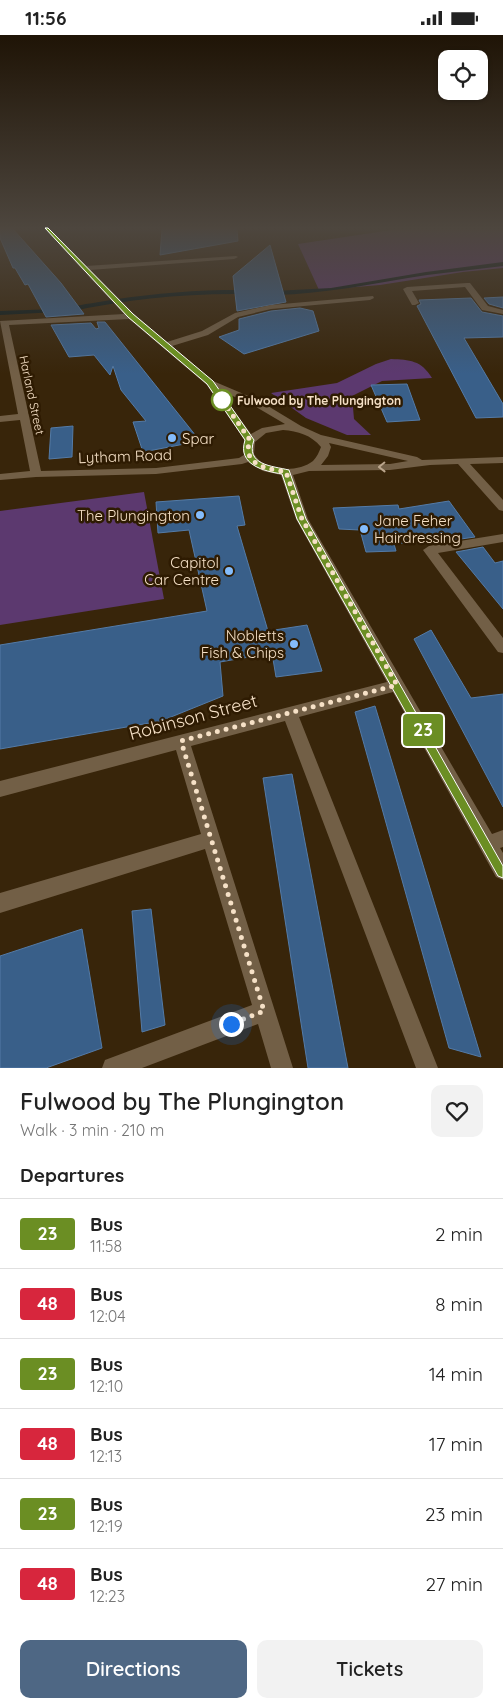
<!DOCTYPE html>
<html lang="en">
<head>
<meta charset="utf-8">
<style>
  :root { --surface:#fff; --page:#f2f2f2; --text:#222; --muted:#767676; --line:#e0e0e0; --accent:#4e6784 }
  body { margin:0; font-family:Quicksand,sans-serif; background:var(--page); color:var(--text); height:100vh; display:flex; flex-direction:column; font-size:19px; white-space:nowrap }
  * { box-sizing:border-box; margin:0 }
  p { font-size:16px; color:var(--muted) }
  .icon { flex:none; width:28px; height:28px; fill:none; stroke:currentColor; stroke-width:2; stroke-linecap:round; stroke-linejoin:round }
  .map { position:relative; height:1033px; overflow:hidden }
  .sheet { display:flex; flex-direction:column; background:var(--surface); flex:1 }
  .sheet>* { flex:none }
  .badge { padding:0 10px; border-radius:4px; font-size:18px; line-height:32px }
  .fabs { position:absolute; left:438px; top:15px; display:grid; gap:10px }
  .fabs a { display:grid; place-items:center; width:50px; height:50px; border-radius:10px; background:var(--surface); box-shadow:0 1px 4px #0004; font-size:25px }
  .you { position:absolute; width:25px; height:25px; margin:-12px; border:4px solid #fff; border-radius:50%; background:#1a73e8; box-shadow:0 0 0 8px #1a73e833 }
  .map>.badge { position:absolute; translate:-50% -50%; box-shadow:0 0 0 2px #fff }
  h2 { padding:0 20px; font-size:19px; line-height:45px }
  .round { display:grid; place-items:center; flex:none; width:52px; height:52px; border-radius:10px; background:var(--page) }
  .head { display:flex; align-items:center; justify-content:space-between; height:85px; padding:0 20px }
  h1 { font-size:24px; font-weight:600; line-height:38px }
  .action { display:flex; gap:10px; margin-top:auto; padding:10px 20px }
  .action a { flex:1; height:58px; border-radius:10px; background:var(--accent); color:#fff; font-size:20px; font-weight:600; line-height:58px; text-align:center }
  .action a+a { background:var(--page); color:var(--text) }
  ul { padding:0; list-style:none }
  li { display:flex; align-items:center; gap:15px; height:70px; padding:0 20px; border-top:1px solid var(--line) }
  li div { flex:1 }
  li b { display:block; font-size:19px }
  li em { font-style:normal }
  li .badge { min-width:55px; font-weight:700; text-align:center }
  .status { display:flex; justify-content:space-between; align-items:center; height:35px; padding:0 25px; background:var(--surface); direction:ltr }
  .status svg { height:14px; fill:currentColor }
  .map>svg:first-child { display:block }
</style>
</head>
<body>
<div class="status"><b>11:56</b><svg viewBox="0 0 49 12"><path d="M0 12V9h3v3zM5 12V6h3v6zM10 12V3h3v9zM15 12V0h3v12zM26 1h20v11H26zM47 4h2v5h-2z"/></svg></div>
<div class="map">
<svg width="503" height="1033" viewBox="0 0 503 1033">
  <rect width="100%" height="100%" fill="#38250a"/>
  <g fill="#5c396f">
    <polygon points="398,194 503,194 503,233 463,237 380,250 319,255 298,209"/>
    <path d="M391 324C410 325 421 325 432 343L382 346 352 361 354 384 371 400H347L306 383 271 358 337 348 376 329Z"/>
    <polygon points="144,457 164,564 0,590 0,476"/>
  </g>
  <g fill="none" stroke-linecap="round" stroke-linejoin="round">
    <g fill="#0b1919" fill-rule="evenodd">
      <path d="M503 227V231C478 234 452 237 427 240 376 248 326 259 274 260L271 258 274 256 331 253 426 237Z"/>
      <path d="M223 255H246L249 257 246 259C186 258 127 264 68 277L65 275C74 270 88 269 99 267 140 260 181 256 223 255Z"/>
      <polygon points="55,274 58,276 57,277 0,280 0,276"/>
    </g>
  </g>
  <g fill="#395f89" stroke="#547ba7">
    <polygon points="0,194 13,194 61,248 84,279 46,282 28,249 25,250 15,233 13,233 0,203"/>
    <polygon points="162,194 237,194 238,206 160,220"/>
    <polygon points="270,210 286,267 237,276 233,241"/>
    <polygon points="503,262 503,273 489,269 484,263"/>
    <polygon points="471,263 482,277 503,281 503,302 464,303 503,369 503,382 476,383 417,271 421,269 419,265"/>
    <polygon points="300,273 313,276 319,296 244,319 219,302 239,295 239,284 271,276"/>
    <polygon points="97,287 105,287 200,406 143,417 133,387 146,386 121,355 113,331 110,340 94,320 69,322 51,290 91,288 96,294 99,293"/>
    <polygon points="407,349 420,385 387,387 371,350"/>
    <polygon points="73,391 72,422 49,424 51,393"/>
    <polygon points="239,461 245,490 237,491 268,596 307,590 322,636 276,642 272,618 220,627 223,661 161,686 0,714 0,610 207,576 189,495 158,498 156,467"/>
    <polygon points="449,466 475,502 447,506 445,504 394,509 396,516 366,517 360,495 339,494 333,473 398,470 399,474"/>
    <polygon points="483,512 495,528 503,526 503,574 456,517"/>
    <polygon points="431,595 471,663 503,659 503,772 414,604"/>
    <polygon points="375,671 481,1022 449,1013 355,677"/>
    <polygon points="292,739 348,1033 308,1033 263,743"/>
    <polygon points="151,874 165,990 142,997 132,876"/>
    <polygon points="82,894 102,1013 46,1033 0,1033 0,921"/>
  </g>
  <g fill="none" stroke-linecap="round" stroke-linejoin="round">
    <g fill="#725f46" fill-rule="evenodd">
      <path d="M44 194H51L86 231 236 221 238 222 234 224 90 235 134 279 167 307 202 296 235 278 271 270 373 261 374 263 370 265 271 274 238 282 208 300 172 311 213 346 258 365 301 391 321 400 417 422 422 425 503 422V428L470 429 503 465V476L499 475 458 429 430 430 390 435 309 436 293 440 308 484 492 799 503 795V812L500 813 503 818V845L496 842 393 657 299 682 438 1033H416L285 686 191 711 293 1033H271L258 989 142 1033H102L105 1025 252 970 205 814 0 878V858L201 799 176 715 0 762V746L387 647 296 484 281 440 263 436 248 427 242 429 156 439 36 442 0 445V439L30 436 20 385 0 387V381L18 379 0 286 124 279ZM129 284 207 350 245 406 243 415 244 420 239 423 156 433 41 436 9 290ZM219 355 251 369 285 389 262 393 251 399ZM283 395C298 396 311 400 321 412 319 417 317 422 313 426 298 438 264 437 254 419L255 407 266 398ZM329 408 408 426 390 429 321 430 328 421 331 412Z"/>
      <polygon points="467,248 470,248 488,271 503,275 503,279 482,275 465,252 412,256 419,268 415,270 412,270 403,254 407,252"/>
      <polygon points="503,499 503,507 438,518 503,603 503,618 498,617 423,515 429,511"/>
    </g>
  </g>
  <defs><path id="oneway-chevron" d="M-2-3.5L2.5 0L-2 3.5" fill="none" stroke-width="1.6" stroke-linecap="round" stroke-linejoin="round" transform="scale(1.25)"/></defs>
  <use stroke="#bba68d" href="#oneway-chevron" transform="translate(382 432) rotate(179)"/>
  <linearGradient id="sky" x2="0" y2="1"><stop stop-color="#1f1406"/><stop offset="0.57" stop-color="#4d463e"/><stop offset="1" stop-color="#4d463e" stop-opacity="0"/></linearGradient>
  <rect width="503" height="339" fill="url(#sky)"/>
  <path fill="#6b8e23" stroke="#fff" d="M45 193H48L133 279 213 346 254 405C245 430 272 431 289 435L306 484 503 831V843L498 841 297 484 282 439C264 436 237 430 245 405L207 349 128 282Z"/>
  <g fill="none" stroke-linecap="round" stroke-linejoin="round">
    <path stroke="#f6e1c7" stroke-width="5" stroke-dasharray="0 9" d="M222 365 220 362 250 405C241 430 268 434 286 437L302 484 397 650 181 706 264 976 231 989"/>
  </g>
  <circle fill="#fff" stroke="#6b8e23" stroke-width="2.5" cx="222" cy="365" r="10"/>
  <g fill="#84bcfb" stroke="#2e1b02" stroke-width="2">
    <circle cx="172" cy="403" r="5"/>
    <circle cx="200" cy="480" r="5"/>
    <circle cx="364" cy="494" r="5"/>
    <circle cx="229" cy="536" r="5"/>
    <circle cx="294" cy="609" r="5"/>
  </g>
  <g text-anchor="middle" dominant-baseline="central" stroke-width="5" stroke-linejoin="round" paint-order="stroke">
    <g font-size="12" fill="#f6e1c7" stroke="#2e1b02">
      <text transform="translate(32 360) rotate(78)">Harland Street</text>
    </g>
    <g font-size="12" font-weight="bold" fill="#f6e1c7" stroke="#2e1b02" text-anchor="start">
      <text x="237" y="365">Fulwood by The Plungington</text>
    </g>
    <g font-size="15" fill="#f6e1c7" stroke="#2e1b02" text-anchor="end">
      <text x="182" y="403" text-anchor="start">Spar</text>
      <text x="190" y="480">The Plungington</text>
      <text x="374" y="485" text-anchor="start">Jane Feher<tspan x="374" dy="17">Hairdressing</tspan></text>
      <text x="219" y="527">Capitol<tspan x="219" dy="17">Car Centre</tspan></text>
      <text x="284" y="600">Nobletts<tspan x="284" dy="17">Fish &amp; Chips</tspan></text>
    </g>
    <g font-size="15" fill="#f6e1c7" stroke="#2e1b02">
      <text transform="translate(125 421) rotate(-2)">Lytham Road</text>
    </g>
    <g font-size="18" fill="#f6e1c7" stroke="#2e1b02">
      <text transform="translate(193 682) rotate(-15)">Robinson Street</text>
    </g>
  </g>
</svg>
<div class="fabs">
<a><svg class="icon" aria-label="locate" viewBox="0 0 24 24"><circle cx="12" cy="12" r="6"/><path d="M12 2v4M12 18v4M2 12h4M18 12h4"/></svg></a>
</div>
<div class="you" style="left:231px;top:989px"></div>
<b class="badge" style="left:423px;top:695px;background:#6b8e23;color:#fff">23</b>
</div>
<section class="sheet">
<div class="head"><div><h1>Fulwood by The Plungington</h1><p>Walk · 3 min · 210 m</p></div><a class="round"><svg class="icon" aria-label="heart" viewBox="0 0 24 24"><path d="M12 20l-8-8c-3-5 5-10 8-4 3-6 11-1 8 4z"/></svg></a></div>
<h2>Departures</h2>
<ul>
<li><span class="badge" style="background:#6b8e23;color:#fff">23</span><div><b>Bus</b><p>11:58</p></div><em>2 min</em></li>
<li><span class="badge" style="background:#d7263d;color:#fff">48</span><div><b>Bus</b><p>12:04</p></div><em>8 min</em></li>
<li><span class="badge" style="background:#6b8e23;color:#fff">23</span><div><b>Bus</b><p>12:10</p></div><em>14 min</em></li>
<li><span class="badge" style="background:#d7263d;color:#fff">48</span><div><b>Bus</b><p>12:13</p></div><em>17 min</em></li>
<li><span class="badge" style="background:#6b8e23;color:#fff">23</span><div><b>Bus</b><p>12:19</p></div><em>23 min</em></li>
<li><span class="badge" style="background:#d7263d;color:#fff">48</span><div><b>Bus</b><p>12:23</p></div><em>27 min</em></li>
</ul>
<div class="action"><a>Directions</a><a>Tickets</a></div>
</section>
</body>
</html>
